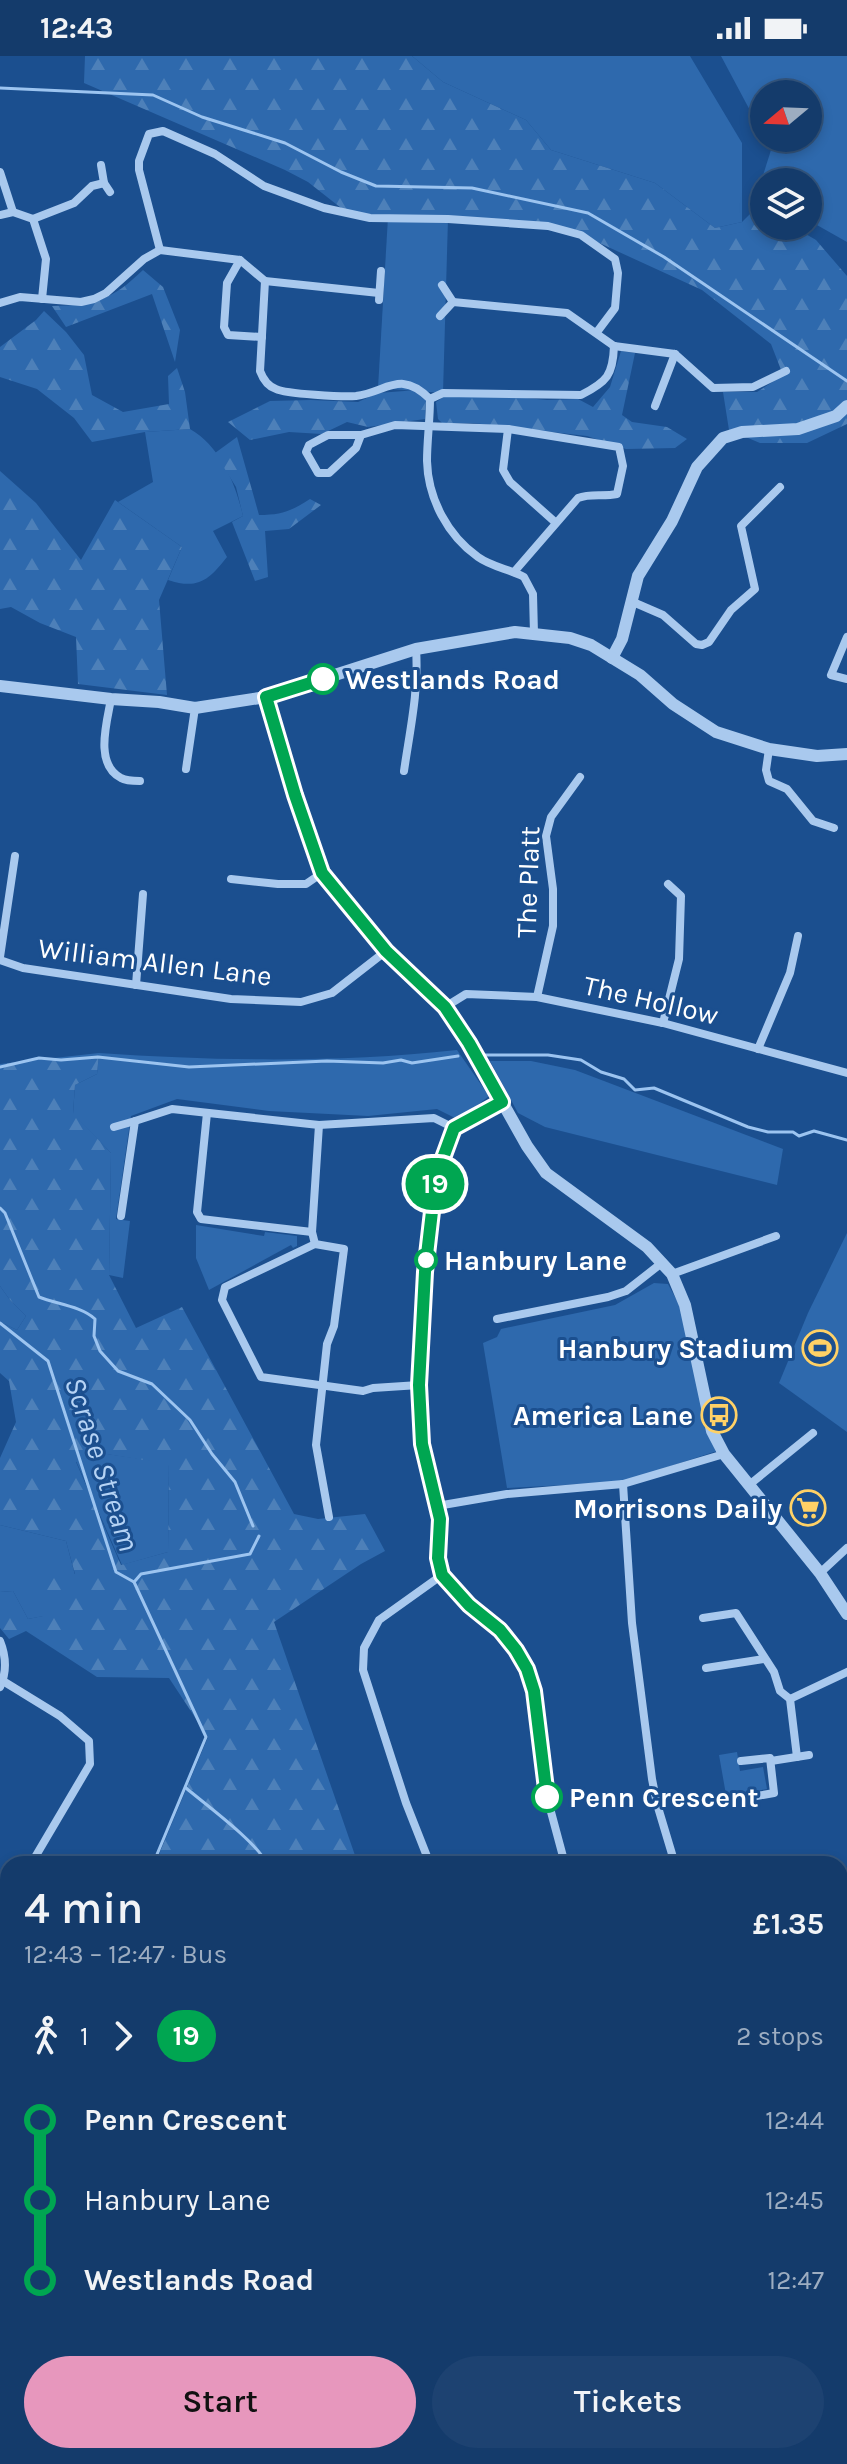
<!DOCTYPE html>
<html lang="en">
<head>
<meta charset="utf-8">
<style>
  :root { --surface:#143b6b; --page:#1d4271; --text:#f1f3f6; --muted:#9dadc1; --line:#33557e; --accent:#e797bd }
  body { margin:0; font-family:Karla,sans-serif; background:var(--page); color:var(--text); height:100vh; display:flex; flex-direction:column; font-size:30px; white-space:nowrap }
  * { box-sizing:border-box; margin:0 }
  p { font-size:26px; color:var(--muted) }
  .icon { flex:none; width:44px; height:44px; fill:none; stroke:currentColor; stroke-width:2; stroke-linecap:round; stroke-linejoin:round }
  .map { position:relative; flex:1; overflow:hidden }
  .drawer { position:absolute; left:0px; top:1800px; width:848px; height:608px; display:flex; flex-direction:column; background:var(--surface); border-radius:24px 24px 0 0; box-shadow:0 4px 12px #0003,0 0 0 2px var(--line) }
  .drawer>* { flex:none }
  .badge { padding:0 16px; border-radius:26px; font-size:28px; line-height:52px }
  .needle { width:52px; rotate:251deg }
  .controls { position:absolute; left:750px; top:24px; display:grid; gap:16px }
  .controls a { display:grid; place-items:center; width:72px; height:72px; border-radius:50%; background:var(--surface); box-shadow:0 4px 12px #0003,0 0 0 2px var(--line); font-size:40px }
  .map>.badge { position:absolute; translate:-50% -50%; box-shadow:0 0 0 4px #fff }
  .legs { display:flex; align-items:center; gap:12px; height:88px; padding:0 24px; font-size:26px }
  .legs p { margin-inline-start:auto }
  .head { display:flex; align-items:center; justify-content:space-between; height:136px; padding:0 24px }
  h1 { font-size:44px; font-weight:600; line-height:60px }
  .cta { display:flex; gap:16px; margin-top:auto; padding:16px 24px }
  .cta a { flex:1; height:92px; border-radius:48px; background:var(--accent); color:#111; font-size:32px; font-weight:600; line-height:92px; text-align:center }
  .cta a+a { background:var(--page); color:var(--text) }
  ul { padding:0 24px; list-style:none }
  li { display:flex; align-items:center; gap:28px; height:80px; font-size:30px }
  li i { display:grid; place-items:center; width:12px; height:100%; margin:0 10px; background:currentColor }
  li i::after { content:''; width:20px; height:20px; margin:-10px; border:6px solid; border-radius:50%; background:var(--surface) }
  li p { margin-inline-start:auto }
  li:first-child i { background:linear-gradient(#0000 50%,currentColor 0) }
  li:last-child i { background:linear-gradient(currentColor 50%,#0000 0) }
  .status { display:flex; justify-content:space-between; align-items:center; height:56px; padding:0 40px; background:var(--surface); direction:ltr }
  .status svg { height:22px; fill:currentColor }
  .map>svg:first-child { display:block }
</style>
</head>
<body>
<div class="status"><b>12:43</b><svg viewBox="0 0 49 12"><path d="M0 12V9h3v3zM5 12V6h3v6zM10 12V3h3v9zM15 12V0h3v12zM26 1h20v11H26zM47 4h2v5h-2z"/></svg></div>
<div class="map">
<svg width="847" height="2408" viewBox="0 0 847 2408">
  <defs>
    <pattern id="forest-firs" width="22" height="20" patternUnits="userSpaceOnUse" patternTransform="scale(2)"><rect width="22" height="20" fill="#2e69ad"/><path d="M5 1l3.5 6h-7zM16 11l3.5 6h-7z" fill="#4d80b9"/></pattern>
  </defs>
  <rect width="100%" height="100%" fill="#1b4f8f"/>
  <g fill="#2e69ad" fill-rule="evenodd">
    <polygon points="412,0 690,0 742,87 742,166 715,172 655,127 551,94 526,64 443,26"/>
    <path d="M721 0H847V186L808 164V126H764V138L758 135 771 94ZM764 38H808V82H764Z"/>
    <polygon points="388,161 448,163 443,337 378,332"/>
    <path d="M190 373C220 390 236 428 243 460L213 475 227 501C209 524 198 534 168 524L182 491 118 446 153 426 145 376Z"/>
    <path d="M457 994 489 1040 459 1064 437 1053 368 1060 269 1055 177 1043 131 1060 116 1163 130 1165 123 1222 109 1219 111 1097 73 1058 75 1029 97 1018 99 997C218 1005 338 1007 457 994Z"/>
    <polygon points="490,1005 531,1005 575,1014 783,1093 777,1129 545,1071 518,1057"/>
    <polygon points="196,1169 264,1180 265,1176 297,1180 297,1190 293,1192 291,1189 209,1234 196,1202"/>
    <polygon points="847,1177 847,1376 779,1327 808,1257"/>
    <polygon points="654,1227 668,1228 681,1252 717,1395 622,1426 507,1432 483,1287 497,1281 501,1273 615,1249"/>
    <polygon points="0,1230 10,1244 26,1260 17,1274 0,1266"/>
    <polygon points="100,1397 169,1407 168,1496 122,1509 76,1405"/>
    <polygon points="0,1469 66,1485 75,1519 44,1560 28,1563 13,1535 0,1536"/>
    <polygon points="737,1696 740,1715 763,1711 767,1733 747,1737 749,1746 728,1750 719,1699"/>
    <polygon points="0,2078 8,2080 8,2198 0,2195"/>
  </g>
  <g fill="url(#forest-firs)" fill-rule="evenodd">
    <polygon points="85,0 412,0 443,26 526,64 551,94 655,127 715,172 742,166 753,155 764,158 764,170 792,170 816,184 847,220 847,368 807,387 760,387 729,374 723,336 757,336 783,319 771,288 702,234 582,179 548,170 350,159 308,126 285,114 84,27"/>
    <path d="M143 214 163 231 180 274 175 306 152 238 66 271 52 250C95 249 112 244 143 214Z"/>
    <polygon points="44,255 66,276 84,299 92,339 123,356 169,348 168,320 177,312 185,336 190,373 145,376 92,386 74,362 37,333 0,321 0,291 36,264"/>
    <polygon points="621,295 635,297 622,359 632,366 667,371 687,383 675,392 626,393 587,380 473,367 442,367 438,363 436,346 445,340 496,339 547,344 578,343 593,351 610,331"/>
    <polygon points="418,334 426,343 425,363 368,371 347,366 322,378 289,376 250,384 228,366 270,345 311,344 358,346 378,337"/>
    <path d="M237 381 259 459C282 459 291 455 310 443L321 449 289 473 265 475 268 521 255 525 232 466 243 460 236 431 215 397Z"/>
    <polygon points="0,415 36,447 81,504 115,444 182,491 159,544 167,639 78,628 76,581 40,567 11,551 0,553"/>
    <path d="M99 997 97 1018 75 1029 73 1057 111 1097 109 1219 136 1272 182 1251 294 1458 318 1463 365 1458 385 1495 361 1508 274 1566 358 1808H155L208 1681 169 1622 97 1621 26 1575 9 1583 0 1572V1536L13 1535 28 1563 43 1560 38 1525 75 1518 66 1485 0 1469V1402L16 1366 9 1325 0 1317V1266L17 1274 26 1260 10 1244 0 1230V1008ZM100 1397 169 1408 168 1496 121 1509 76 1406Z"/>
  </g>
  <g fill="none" stroke-linecap="round" stroke-linejoin="round">
    <g stroke="#9cc4f0" stroke-width="3">
      <polyline points="0,32 153,39 202,61 285,87 341,116 376,130 472,132 588,157 664,201 847,325"/>
      <polyline points="482,999 548,999 581,1004 601,1016 624,1023 635,1034 654,1032 748,1071 768,1076 793,1076 799,1080 814,1075 847,1084"/>
      <polyline points="0,1011 39,1002 61,1004 98,1001 189,1011 327,1005 383,1007 401,1004 412,1007 458,1000"/>
      <path d="M0 1152 5 1157 39 1241C56 1248 81 1250 95 1263L94 1280 100 1295 118 1315 152 1328 190 1364 212 1398 235 1426 253 1470"/>
      <polyline points="0,1267 48,1305 116,1516 134,1526"/>
      <polyline points="135,1525 141,1518 250,1498 259,1480"/>
      <polyline points="134,1526 206,1681 153,1808"/>
      <path d="M186 1732C205 1748 258 1787 267 1808"/>
      <polyline points="0,1998 8,1993"/>
      <polyline points="0,2293 8,2305"/>
    </g>
    <g stroke="#a9c9ee" stroke-width="8">
      <polyline points="101,109 104,127 110,136"/>
      <polyline points="0,116 13,156"/>
      <polyline points="0,159 13,156 33,163 46,203 42,243"/>
      <polyline points="33,163 74,147 92,130 104,127"/>
      <polyline points="160,194 139,114 139,105 149,78 163,75 215,98 264,130 324,152 370,162 448,163 548,170 581,179 615,203 618,217 615,252 597,276"/>
      <polyline points="240,204 227,227 224,271 228,279 262,281"/>
      <polyline points="265,225 379,237"/>
      <polyline points="379,244 381,215"/>
      <polyline points="453,246 567,257 614,290"/>
      <path d="M0 247 20 241 81 246 94 243 106 237 144 203 160 194 240 204 265 225 260 315C263 323 267 330 276 333 286 338 343 341 356 340 387 336 400 313 430 343 430 364 427 385 427 405 428 443 448 480 478 501 492 511 509 513 524 521L533 538 534 578"/>
      <polyline points="440,260 453,246 442,229"/>
      <polyline points="614,290 675,298 713,332 753,331 786,315"/>
      <path d="M430 343 443 337 581 339C607 326 613 319 614 290"/>
      <polyline points="655,350 675,298"/>
      <polyline points="508,373 503,414 510,426 555,466"/>
      <path d="M361 379H328L309 389 306 396 318 417H329L356 392 361 379 395 369 508 373 619 391 623 410 617 438C603 441 591 437 578 442L514 516"/>
      <polyline points="633,546 663,559 696,588 702,589 709,586 731,554 755,533 741,470 780,431"/>
      <polyline points="847,581 831,619 847,623"/>
      <path d="M111 643C107 666 94 708 121 722 126 725 134 725 140 725"/>
      <polyline points="769,693 766,714 769,725 787,733 813,765 834,772"/>
      <polyline points="186,713 195,652"/>
      <path d="M404 715C410 674 419 634 416 593"/>
      <polyline points="231,823 278,828 306,828 322,817"/>
      <polyline points="0,901 15,800"/>
      <polyline points="0,904 23,912 231,943 301,946 332,937 386,895"/>
      <polyline points="136,929 143,838"/>
      <polyline points="537,941 553,870 553,833 546,780 551,761 580,721"/>
      <polyline points="445,951 466,938 537,941 663,967 847,1017"/>
      <polyline points="663,967 679,903 681,840 668,828"/>
      <polyline points="758,993 790,917 798,880"/>
      <polyline points="502,1046 454,1072 436,1121 425,1216 419,1329 422,1388 440,1463 438,1502 442,1519 469,1549 500,1574 516,1594 527,1613 534,1635 547,1741 565,1808"/>
      <polyline points="207,1057 197,1156 201,1163 312,1176"/>
      <polyline points="319,1069 312,1176 315,1188 344,1193 334,1270 327,1288 316,1389 329,1461"/>
      <polyline points="114,1071 135,1065"/>
      <polyline points="121,1160 135,1065 172,1053 319,1069 434,1062 454,1072"/>
      <polyline points="315,1188 225,1231 222,1244 261,1321 363,1335 373,1332 419,1329"/>
      <polyline points="672,1218 776,1180"/>
      <polyline points="497,1263 608,1241 626,1235 663,1206"/>
      <polyline points="623,1428 632,1567 652,1723 657,1748 675,1808"/>
      <polyline points="749,1429 813,1377"/>
      <polyline points="437,1450 507,1438 623,1428 724,1398"/>
      <polyline points="820,1517 847,1492"/>
      <polyline points="703,1562 736,1557 774,1616 780,1635 790,1643 797,1701"/>
      <path d="M0 1585C6 1600 7 1616 0 1631"/>
      <polyline points="706,1612 764,1603"/>
      <polyline points="3,1625 60,1660 89,1685 90,1708 31,1808"/>
      <polyline points="790,1643 847,1616"/>
      <polyline points="741,1705 770,1702 774,1737 751,1741"/>
      <polyline points="771,1705 809,1699"/>
      <polyline points="430,1808 406,1747 363,1614 364,1592 379,1564 442,1519"/>
      <polyline points="840,1842 847,1829"/>
      <polyline points="0,1861 8,1847"/>
      <polyline points="840,2001 847,2005"/>
      <polyline points="840,2161 847,2164"/>
      <polyline points="840,2284 847,2289"/>
      <polyline points="332,2400 336,2408"/>
      <polyline points="550,2400 551,2408"/>
      <polyline points="753,2400 766,2408"/>
      <polyline points="134,2408 138,2400"/>
      <polyline points="734,2408 739,2400"/>
    </g>
    <g stroke="#a9c9ee" stroke-width="12">
      <polyline points="612,602 622,583 638,520 672,465 697,411 723,382 742,376 798,373 836,360 847,350"/>
      <polyline points="0,630 111,643 159,646 195,652 266,641 416,593 515,576 570,582 591,589 640,619 673,648 716,676 769,693 817,700 847,698"/>
      <polyline points="266,641 295,739 322,817 386,895 445,951 469,987 527,1090 546,1117 647,1191 672,1218 685,1249 712,1375 724,1398 820,1517 847,1558"/>
    </g>
  </g>
  <g fill="none" stroke-linecap="round" stroke-linejoin="round">
    <defs>
      <polyline id="line-1" points="323,623 266,641 295,739 322,817 386,895 445,951 469,987 502,1046 454,1072 436,1121 425,1216 419,1329 422,1388 440,1463 438,1502 442,1519 469,1549 500,1574 516,1594 527,1613 534,1635 547,1741"/>
    </defs>
    <use href="#line-1" stroke="#fff" stroke-width="18"/>
    <use href="#line-1" stroke="#00a651" stroke-width="12"/>
  </g>
  <defs>
    <symbol id="stadium-ring" viewBox="-11 -11 22 22"><circle r="9.5" fill="#1b4f8f" stroke="#ffd166" stroke-width="1.5"/><path d="M0-5a6.5 5 0 1 0 0 10a6.5 5 0 1 0 0-10ZM-3.5-1.8h7v3.6h-7Z" fill="#ffd166"/></symbol>
    <symbol id="bus-ring" viewBox="-11 -11 22 22"><circle r="9.5" fill="#1b4f8f" stroke="#ffd166" stroke-width="1.5"/><path d="M-5-6H5V4H4V6H2V4H-2V6H-4V4H-5ZM-3.5-4V0h7V-4ZM-3.5 1.2v1.5H-2V1.2ZM2 1.2v1.5H3.5V1.2Z" fill="#ffd166"/></symbol>
    <symbol id="supermarket-ring" viewBox="-11 -11 22 22"><circle r="9.5" fill="#1b4f8f" stroke="#ffd166" stroke-width="1.5"/><path d="M-6-5.5h2.5l.6 2H6L4.5 2H-2.5L-4.4-4H-6ZM-1.5 3.2a1.3 1.3 0 1 0 .1 0ZM3 3.2a1.3 1.3 0 1 0 .1 0Z" fill="#ffd166"/></symbol>
  </defs>
  <g fill-rule="evenodd">
    <use href="#stadium-ring" x="800" y="1272" width="40" height="40"/>
    <use href="#bus-ring" x="699" y="1339" width="40" height="40"/>
    <use href="#supermarket-ring" x="788" y="1432" width="40" height="40"/>
  </g>
  <g fill="#fff" stroke="#00a651" stroke-width="4">
    <circle cx="323" cy="623" r="14"/>
    <circle cx="426" cy="1204" r="10"/>
    <circle cx="547" cy="1741" r="14"/>
  </g>
  <g text-anchor="middle" dominant-baseline="central" stroke-width="6" stroke-linejoin="round" paint-order="stroke">
    <g font-size="28" font-weight="bold" fill="#fff" stroke="#1b4f8f" text-anchor="start">
      <text x="345" y="623">Westlands Road</text>
      <text x="444" y="1204">Hanbury Lane</text>
      <text x="569" y="1741">Penn Crescent</text>
    </g>
    <g font-size="28" fill="#fff" stroke="#1b4f8f">
      <text transform="translate(528 826) rotate(-88)">The Platt</text>
      <text transform="translate(155 906) rotate(7)">William Allen Lane</text>
      <text transform="translate(651 944) rotate(13)">The Hollow</text>
    </g>
    <g font-size="28" font-weight="bold" fill="#fff" stroke="#1b4f8f" text-anchor="end">
      <text x="794" y="1292">Hanbury Stadium</text>
      <text x="693" y="1359">America Lane</text>
      <text x="782" y="1452">Morrisons Daily</text>
    </g>
    <g font-size="30" font-style="italic" fill="#b5d3f5" stroke="#1b4f8f">
      <text transform="translate(102 1408) rotate(72)">Scrase Stream</text>
    </g>
  </g>
</svg>
<div class="controls">
<a><svg class="needle" viewBox="-14 -14 28 28"><path d="M0-13l5 13h-10z" fill="#e53935"/><path d="M0 13l5-13h-10z" fill="#9dadc1"/></svg></a>
<a><svg class="icon" aria-label="layers" viewBox="0 0 24 24"><path d="M12 4l9 5-9 5-9-5zM3 14l9 5 9-5"/></svg></a>
</div>
<b class="badge" style="left:435px;top:1128px;background:#00a651;color:#fff">19</b>
<section class="drawer">
<div class="head"><div><h1>4 min</h1><p>12:43 – 12:47 · Bus</p></div><b>£1.35</b></div>
<div class="legs"><svg class="icon" aria-label="walk" viewBox="0 0 24 24"><circle cx="13" cy="4" r="2"/><path d="M13 8l-2 6 4 7M11 14l-3 7M7 12l3-4h3l4 4"/></svg>1<svg class="icon" aria-label="forward" viewBox="0 0 24 24"><path d="M9 5l7 7-7 7"/></svg><b class="badge" style="background:#00a651;color:#fff">19</b><p>2 stops</p></div>
<ul>
<li><i style="color:#00a651"></i><b>Penn Crescent</b><p>12:44</p></li>
<li><i style="color:#00a651"></i><span>Hanbury Lane</span><p>12:45</p></li>
<li><i style="color:#00a651"></i><b>Westlands Road</b><p>12:47</p></li>
</ul>
<div class="cta"><a>Start</a><a>Tickets</a></div>
</section>
</div>
</body>
</html>
